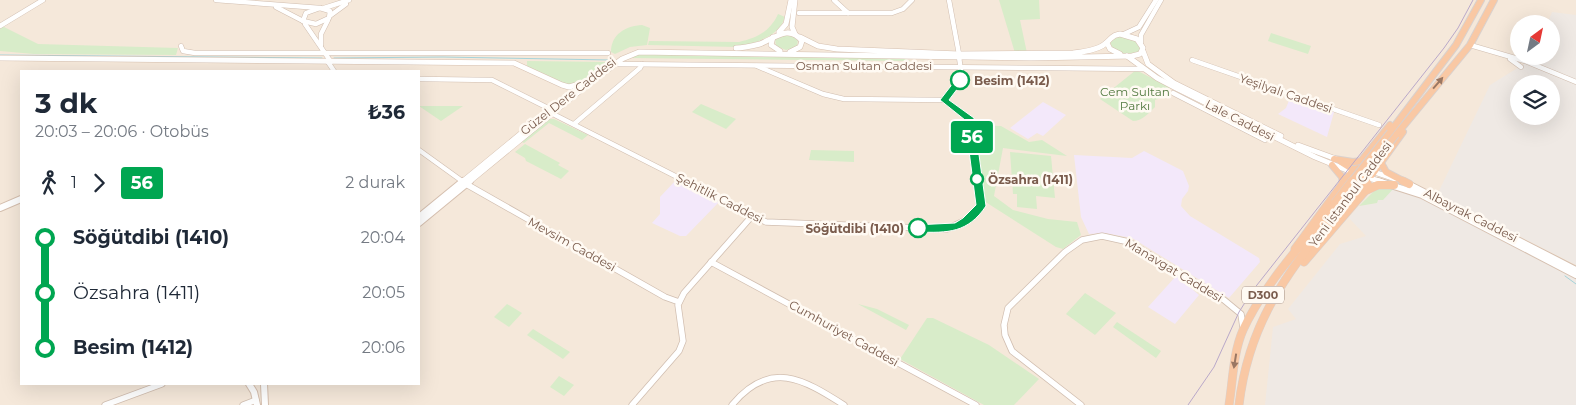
<!DOCTYPE html>
<html lang="tr">
<head>
<meta charset="utf-8">
<style>
  :root { --surface:#fff; --page:#f6f6f7; --text:#1f2937; --muted:#747a83 }
  body { margin:0; font-family:Montserrat,sans-serif; background:var(--page); color:var(--text); height:100vh; display:flex; flex-direction:column; font-size:19px; white-space:nowrap }
  * { box-sizing:border-box; margin:0 }
  p { font-size:16px; color:var(--muted) }
  .icon { flex:none; width:28px; height:28px; fill:none; stroke:currentColor; stroke-width:2; stroke-linecap:round; stroke-linejoin:round }
  .map { position:relative; flex:1; overflow:hidden }
  .drawer { position:absolute; left:20px; top:70px; width:400px; height:315px; display:flex; flex-direction:column; background:var(--surface); border-radius:0px; box-shadow:0 5px 20px #0002 }
  .drawer>* { flex:none }
  .badge { padding:0 10px; border-radius:4px; font-size:18px; line-height:32px }
  .needle { width:32px; rotate:33deg }
  .buttons { position:absolute; left:1510px; top:15px; display:grid; gap:10px }
  .buttons a { display:grid; place-items:center; width:50px; height:50px; border-radius:50%; background:var(--surface); box-shadow:0 5px 20px #0002; font-size:25px }
  .map>.badge { position:absolute; translate:-50% -50%; box-shadow:0 0 0 2px #fff }
  .legs { display:flex; align-items:center; gap:8px; height:55px; padding:0 15px; font-size:16px }
  .legs p { margin-inline-start:auto }
  .headline { display:flex; align-items:center; justify-content:space-between; height:85px; padding:0 15px }
  h1 { font-size:28px; font-weight:700; line-height:38px }
  ul { padding:0 15px; list-style:none }
  li { display:flex; align-items:center; gap:18px; height:55px; font-size:19px }
  li i { display:grid; place-items:center; width:8px; height:100%; margin:0 6px; background:currentColor }
  li i::after { content:''; width:12px; height:12px; margin:-6px; border:4px solid; border-radius:50%; background:var(--surface) }
  li p { margin-inline-start:auto }
  li:first-child i { background:linear-gradient(#0000 50%,currentColor 0) }
  li:last-child i { background:linear-gradient(currentColor 50%,#0000 0) }
  .map>svg:first-child { display:block }
</style>
</head>
<body>
<div class="map">
<svg width="1576" height="405" viewBox="0 0 1576 405">
  <rect width="100%" height="100%" fill="#fdf6ec"/>
  <path fill="#f5e8da" fill-rule="evenodd" d="M0 0H1576V405H0ZM1519 24H1551V56H1519ZM21 71H419V384H21ZM1519 84H1551V116H1519Z"/>
  <g fill="#efe9e4" fill-rule="evenodd">
    <path d="M1552 12 1576 15V265L1437 195 1490 85 1529 61 1531 56H1551V24H1547ZM1519 84H1551V116H1519Z"/>
    <polygon points="1394,188 1417,196 1576,278 1576,405 1265,405 1273,327 1296,319 1288,309 1340,244 1366,236 1349,218 1359,206 1376,203 1378,200"/>
  </g>
  <g fill="#f3e8fa">
    <polygon points="1290,98 1334,112 1327,137 1278,114 1286,108"/>
    <polygon points="1043,102 1066,115 1043,136 1037,133 1028,139 1010,128"/>
    <polygon points="1144,151 1183,171 1189,186 1188,191 1182,199 1181,206 1190,216 1259,258 1260,262 1229,298 1132,238 1105,233 1089,234 1081,217 1074,155 1132,158"/>
    <polygon points="676,180 719,202 686,236 680,236 652,223 660,214 660,197"/>
    <polygon points="1177,275 1188,282 1186,284 1199,295 1175,324 1148,307"/>
  </g>
  <g fill="#d8ecc9">
    <polygon points="999,0 1039,0 1040,19 1020,20 1027,53 1015,53"/>
    <path d="M778 14 785 17C779 37 755 43 737 47L648 45 649 41 739 42C756 38 770 32 778 14Z"/>
    <path d="M642 25 650 28 647 45 630 47 615 54 611 52C611 34 626 26 642 25Z"/>
    <polygon points="2,26 38,44 178,48 176,55 34,54 0,51 0,27"/>
    <polygon points="1271,33 1311,46 1308,54 1268,41"/>
    <polygon points="789,34 798,39 797,47 786,50 776,46 775,39"/>
    <polygon points="1119,36 1134,39 1141,47 1138,53 1124,54 1112,48 1110,41"/>
    <polygon points="639,53 903,58 911,61 628,58"/>
    <path d="M527 61 607 62C594 71 583 85 566 84L527 66Z"/>
    <path d="M1136 70 1169 87 1164 97 1155 100V107C1149 113 1142 121 1133 121L1100 99Z"/>
    <polygon points="701,104 736,119 726,129 692,112"/>
    <polygon points="419,106 463,106 441,121"/>
    <polygon points="548,119 554,119 588,135 582,140 549,123 524,143 520,141"/>
    <polygon points="975,125 1001,126 1029,142 1042,140 1067,156 1003,148 994,196 1013,210 1048,219 1077,222 1081,235 1063,249 1056,247 984,201"/>
    <polygon points="525,144 560,163 558,165 569,171 561,179 526,161 525,158 515,152"/>
    <polygon points="811,150 854,151 854,162 809,160"/>
    <polygon points="1010,152 1051,156 1055,198 1036,196 1037,209 1017,207 1017,194 1013,194"/>
    <polygon points="1377,188 1394,188 1383,200 1378,200 1377,203 1359,206"/>
    <polygon points="1085,293 1116,313 1095,335 1066,314"/>
    <polygon points="507,304 522,313 509,327 494,317"/>
    <polygon points="858,304 877,309 909,325 906,330"/>
    <polygon points="927,318 933,318 989,345 1039,379 1014,405 984,405 900,359"/>
    <polygon points="1117,322 1161,351 1156,358 1113,327"/>
    <polygon points="533,329 570,352 563,359 527,335"/>
    <polygon points="559,376 574,385 564,396 550,387"/>
  </g>
  <g fill="none" stroke-linecap="round" stroke-linejoin="round">
    <g stroke="#a5d3da" stroke-width="1">
      <polyline points="0,55 322,58"/>
      <polyline points="334,58 443,57 610,60"/>
      <polyline points="1565,276 1576,284"/>
    </g>
    <defs>
      <g id="tertiary-far1">
        <polyline points="216,0 320,8"/>
        <polyline points="834,0 848,13"/>
        <polyline points="949,0 959,54"/>
        <polyline points="276,7 303,21"/>
        <polygon points="320,8 330,11 329,18 316,24 303,21 306,13"/>
        <polyline points="324,8 349,0"/>
        <polyline points="799,13 892,13 903,9 912,0"/>
        <polyline points="331,15 346,4"/>
        <polyline points="305,24 331,62"/>
        <polyline points="0,26 43,0"/>
        <polyline points="1124,34 1139,27 1156,0"/>
        <polyline points="1141,43 1141,35 1161,0"/>
        <polyline points="321,45 321,34 328,20"/>
        <polyline points="1470,45 1525,61 1576,82"/>
        <polyline points="181,46 183,51 195,53 608,53"/>
        <polyline points="959,57 962,78 944,100 969,118 978,182"/>
        <polyline points="1510,59 1521,67"/>
        <polyline points="1192,60 1379,125"/>
        <polyline points="328,62 334,71"/>
        <polyline points="615,64 1144,69"/>
        <polyline points="757,66 823,94 844,99 944,100"/>
        <polyline points="419,79 492,80 550,109 551,113 687,182"/>
        <polyline points="1173,93 1265,140"/>
        <polyline points="574,124 640,68 642,64"/>
        <polyline points="419,150 462,181"/>
      </g>
      <g id="tertiary">
        <polyline points="685,181 766,222 947,229 966,220 981,206 978,181"/>
        <polyline points="466,184 665,297 679,302"/>
        <polyline points="711,262 976,405"/>
        <polyline points="105,405 162,384"/>
        <polyline points="243,405 256,400"/>
        <polyline points="632,405 679,351 683,341 678,305 684,293 752,216"/>
        <path d="M732 405C770 359 803 379 844 405"/>
        <polyline points="1081,405 1012,351 1005,335 1004,325 1008,308 1065,252 1082,240 1102,236 1129,242 1224,300 1241,314 1243,328"/>
      </g>
      <g id="secondary-far1">
        <polyline points="795,0 792,27 795,34"/>
        <polyline points="779,32 786,24 791,0"/>
        <polyline points="773,37 771,45 780,51"/>
        <polyline points="1107,43 1110,49 1120,54"/>
        <path d="M736 48C744 48 752 46 760 44 775 38 789 24 802 41L800 47 790 52"/>
        <polyline points="1143,51 1148,64 1174,83 1281,136"/>
        <polyline points="1127,56 1157,78 1176,88 1315,157 1354,173"/>
        <polyline points="0,58 514,63 562,85 569,87 583,83"/>
        <polyline points="548,111 598,72"/>
        <polyline points="1298,145 1339,160"/>
        <polyline points="1371,171 1395,179"/>
        <polyline points="1363,176 1382,182"/>
        <polyline points="462,182 524,131"/>
        <path d="M469 182 587 85 622 59 639 52 1031 58 1132 56 1140 54 1143 48 1137 39 1120 34C1112 35 1112 38 1107 42 1100 50 1083 52 1073 53L959 54 837 49 818 46 800 37"/>
      </g>
      <g id="secondary">
        <polyline points="1378,181 1422,195 1576,275"/>
        <polyline points="1406,183 1576,270"/>
        <polyline points="0,208 21,199"/>
        <polyline points="419,217 463,181"/>
        <polyline points="419,223 470,181"/>
        <polyline points="249,384 254,392 257,405"/>
        <polyline points="264,384 265,405"/>
      </g>
      <g id="trunk-far1">
        <polyline points="1390,132 1456,45 1481,0"/>
        <polyline points="1396,135 1470,45 1494,0"/>
        <polyline points="1334,159 1353,162 1361,161 1390,125"/>
        <polyline points="1341,162 1363,176 1366,182"/>
        <polyline points="1381,163 1386,172 1405,182"/>
        <polyline points="1332,165 1342,177 1343,182"/>
        <polyline points="1358,175 1372,175 1403,132"/>
        <polyline points="1356,180 1359,182"/>
        <path d="M1344 182C1350 174 1353 166 1364 168"/>
      </g>
      <g id="trunk">
        <polyline points="1343,181 1343,183"/>
        <polyline points="1403,181 1409,184"/>
        <polyline points="1365,191 1368,185 1366,181"/>
        <polyline points="1348,204 1361,187 1361,184 1357,181"/>
        <polyline points="1295,249 1345,181"/>
        <polyline points="1304,262 1365,191 1378,185 1394,185"/>
        <path d="M1229 405C1233 380 1233 353 1243 330 1264 284 1304 242 1335 203"/>
        <path d="M1239 405C1249 319 1289 272 1340 206"/>
      </g>
    </defs>
    <use href="#tertiary-far1" stroke="#d1beb0" stroke-width="5.5"/>
    <use href="#tertiary" stroke="#d1beb0" stroke-width="7"/>
    <use href="#secondary-far1" stroke="#d6c0b0" stroke-width="6"/>
    <use href="#secondary" stroke="#d6c0b0" stroke-width="8"/>
    <use href="#trunk-far1" stroke="#dad1cd" stroke-width="8"/>
    <use href="#trunk" stroke="#dad1cd" stroke-width="9"/>
    <use href="#tertiary-far1" stroke="#fff" stroke-width="4.5"/>
    <use href="#tertiary" stroke="#fff" stroke-width="5.5"/>
    <use href="#secondary-far1" stroke="#fff" stroke-width="5"/>
    <use href="#secondary" stroke="#fff" stroke-width="6"/>
    <use href="#trunk-far1" stroke="#f9c8a4" stroke-width="6"/>
    <use href="#trunk" stroke="#f9c8a4" stroke-width="8"/>
    <polyline stroke="#b9a8c9" stroke-width="1" points="1188,405 1214,367 1239,312 1253,290 1444,48 1458,28 1473,0"/>
    <defs>
      <g id="trunk-bridge-far1">
        <polyline points="1351,182 1390,132"/>
        <polyline points="1359,182 1396,135"/>
      </g>
      <g id="trunk-bridge">
        <polyline points="1335,203 1352,181"/>
        <polyline points="1340,206 1360,181"/>
      </g>
    </defs>
    <use href="#trunk-bridge-far1" stroke="#dad1cd" stroke-width="8" stroke-linecap="butt"/>
    <use href="#trunk-bridge" stroke="#dad1cd" stroke-width="9" stroke-linecap="butt"/>
    <use href="#trunk-bridge-far1" stroke="#f9c8a4" stroke-width="6"/>
    <use href="#trunk-bridge" stroke="#f9c8a4" stroke-width="8"/>
  </g>
  <defs><path id="oneway-solid" d="M-6-.8H1V-3.2L6.5 0L1 3.2V.8H-6Z" transform="scale(1.25)"/></defs>
  <g fill="#9a7763">
    <use href="#oneway-solid" transform="translate(1438 83) rotate(-49)"/>
    <use href="#oneway-solid" transform="translate(1235 361) rotate(99)"/>
  </g>
  <path fill="#00a651" stroke="#fff" d="M957 78H960L964 80 949 100 974 118 986 206C968 233 948 233 918 232L914 231V225L955 223 963 218 976 205 965 120 940 100Z"/>
  <g fill="#fff" stroke="#00a651" stroke-width="2.5">
    <circle cx="960" cy="80" r="9"/>
    <circle cx="977" cy="179" r="6"/>
    <circle cx="918" cy="228" r="9"/>
  </g>
  <g text-anchor="middle" dominant-baseline="central" stroke-width="5" stroke-linejoin="round" paint-order="stroke">
    <rect fill="#fffaf3" stroke="#a28b7f" stroke-width="1" x="1242" y="286.5" width="42" height="17" rx="4"/>
    <g font-size="11" font-weight="bold" fill="#7a5c4d">
      <text x="1263" y="295">D300</text>
    </g>
    <g font-size="12" fill="#7a5c4d" stroke="#fffaf3">
      <text x="864" y="65">Osman Sultan Caddesi</text>
      <text transform="translate(1286 93) rotate(19)">Yeşilyalı Caddesi</text>
      <text transform="translate(568 96) rotate(-38)">Güzel Dere Caddesi</text>
      <text transform="translate(1240 120) rotate(27)">Lale Caddesi</text>
      <text transform="translate(1350 194) rotate(-53)">Yeni İstanbul Caddesi</text>
      <text transform="translate(720 198) rotate(27)">Şehitlik Caddesi</text>
      <text transform="translate(1471 215) rotate(27)">Albayrak Caddesi</text>
      <text transform="translate(572 244) rotate(29)">Mevsim Caddesi</text>
      <text transform="translate(1174 270) rotate(31)">Manavgat Caddesi</text>
      <text transform="translate(844 333) rotate(29)">Cumhuriyet Caddesi</text>
    </g>
    <g font-size="12" font-weight="bold" fill="#7a5c4d" stroke="#fffaf3" text-anchor="start">
      <text x="974" y="80">Besim (1412)</text>
      <text x="988" y="179">Özsahra (1411)</text>
      <text x="904" y="228" text-anchor="end">Söğütdibi (1410)</text>
    </g>
    <g font-size="12" fill="#537a41" stroke="#fffaf3">
      <text x="1135" y="91">Cem Sultan<tspan x="1135" dy="14">Parkı</tspan></text>
    </g>
  </g>
</svg>
<div class="buttons">
<a><svg class="needle" viewBox="-14 -14 28 28"><path d="M0-13l5 13h-10z" fill="#e53935"/><path d="M0 13l5-13h-10z" fill="#747a83"/></svg></a>
<a><svg class="icon" aria-label="layers" viewBox="0 0 24 24"><path d="M12 4l9 5-9 5-9-5zM3 14l9 5 9-5"/></svg></a>
</div>
<b class="badge" style="left:972px;top:137px;background:#00a651;color:#fff">56</b>
<section class="drawer">
<div class="headline"><div><h1>3 dk</h1><p>20:03 – 20:06 · Otobüs</p></div><b>₺36</b></div>
<div class="legs"><svg class="icon" aria-label="walk" viewBox="0 0 24 24"><circle cx="13" cy="4" r="2"/><path d="M13 8l-2 6 4 7M11 14l-3 7M7 12l3-4h3l4 4"/></svg>1<svg class="icon" aria-label="forward" viewBox="0 0 24 24"><path d="M9 5l7 7-7 7"/></svg><b class="badge" style="background:#00a651;color:#fff">56</b><p>2 durak</p></div>
<ul>
<li><i style="color:#00a651"></i><b>Söğütdibi (1410)</b><p>20:04</p></li>
<li><i style="color:#00a651"></i><span>Özsahra (1411)</span><p>20:05</p></li>
<li><i style="color:#00a651"></i><b>Besim (1412)</b><p>20:06</p></li>
</ul>
</section>
</div>
</body>
</html>
